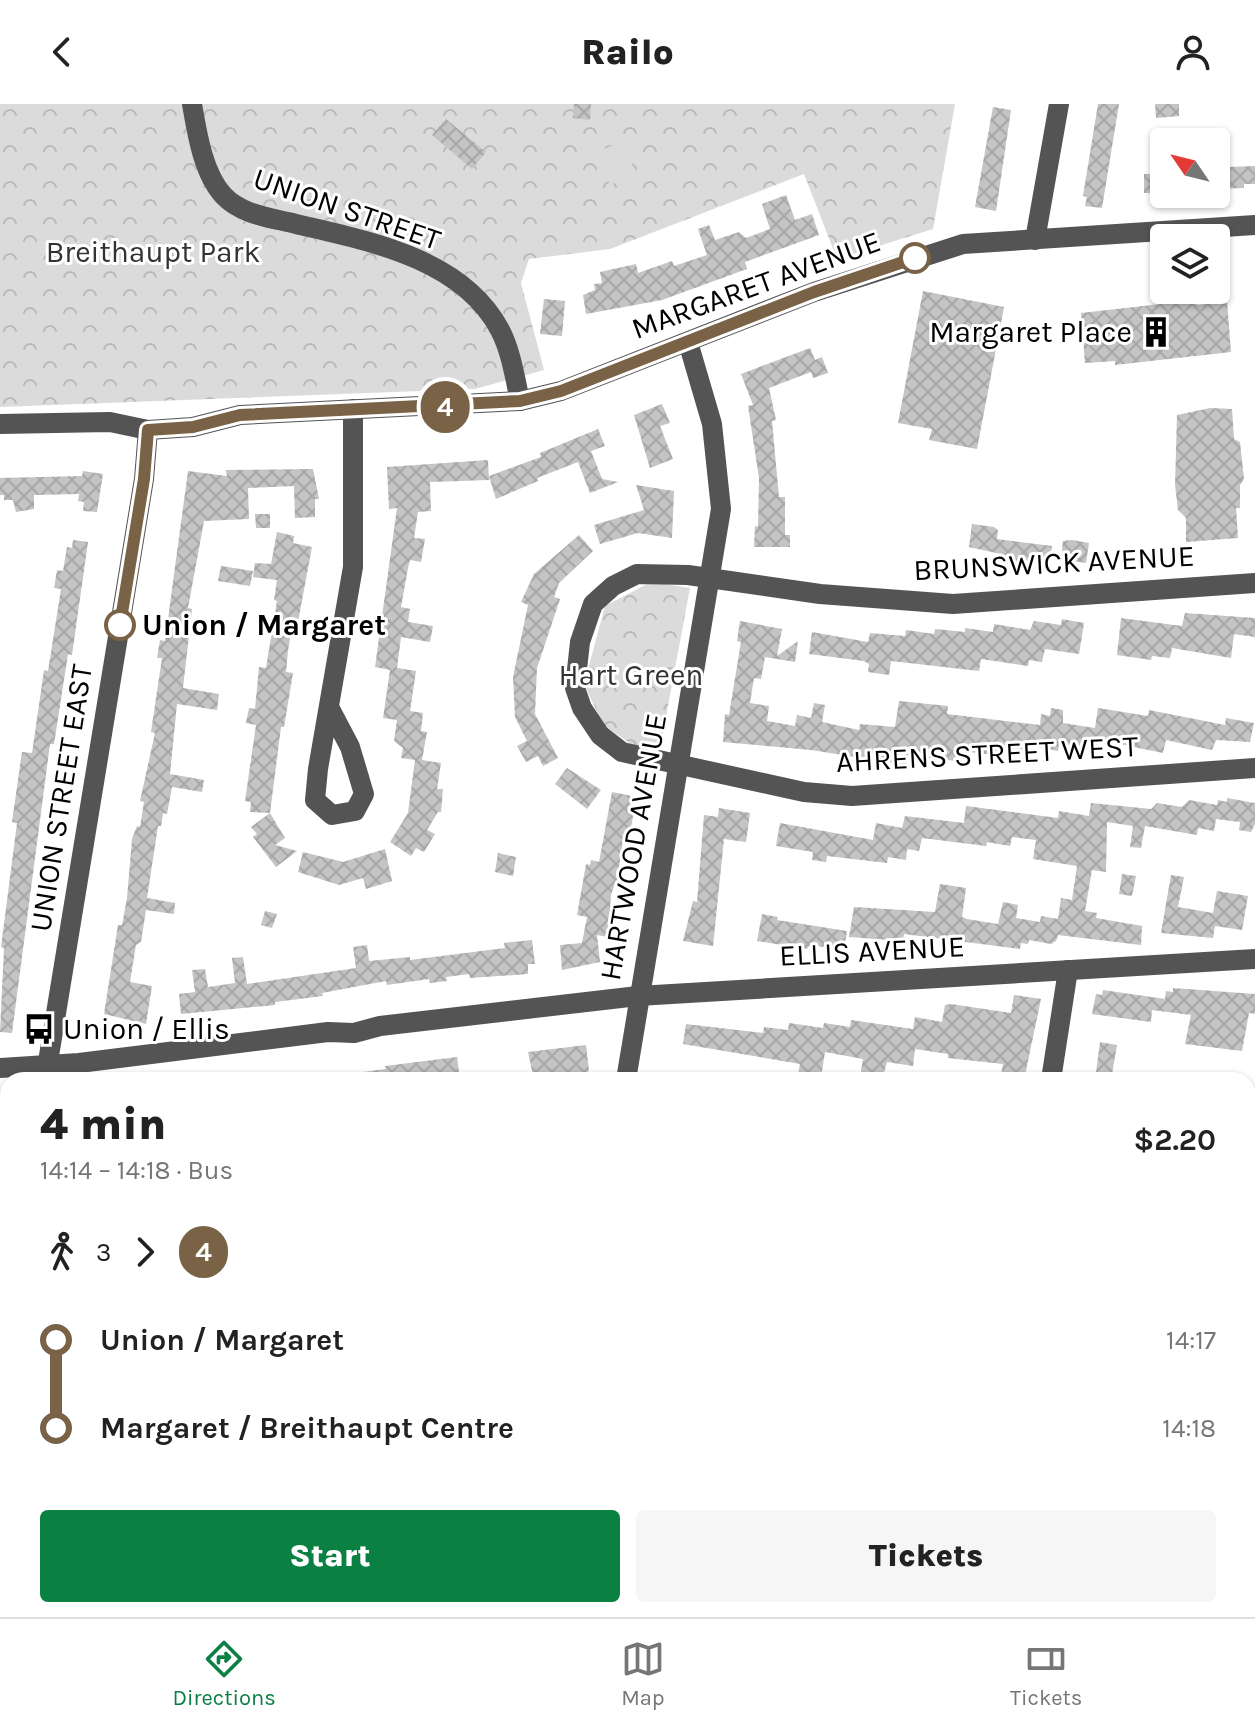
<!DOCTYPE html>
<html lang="en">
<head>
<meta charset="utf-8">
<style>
  :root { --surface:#fff; --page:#f6f6f6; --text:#222; --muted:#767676; --line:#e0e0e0; --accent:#0b8043 }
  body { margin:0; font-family:Karla,sans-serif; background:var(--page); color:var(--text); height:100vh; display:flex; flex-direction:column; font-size:30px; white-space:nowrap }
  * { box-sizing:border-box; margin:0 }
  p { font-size:26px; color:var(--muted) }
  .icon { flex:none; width:44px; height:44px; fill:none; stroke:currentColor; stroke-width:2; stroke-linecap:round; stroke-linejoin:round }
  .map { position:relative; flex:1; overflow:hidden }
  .side { position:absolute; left:0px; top:968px; width:1256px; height:546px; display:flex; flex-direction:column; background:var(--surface); border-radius:24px 24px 0 0; box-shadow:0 2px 6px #0004 }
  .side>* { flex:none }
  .badge { padding:0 16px; border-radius:26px; font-size:28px; line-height:52px }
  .needle { width:52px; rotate:305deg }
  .tools { position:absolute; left:1150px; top:24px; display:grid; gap:16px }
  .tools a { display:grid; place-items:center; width:80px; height:80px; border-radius:8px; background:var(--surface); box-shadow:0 2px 6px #0004; font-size:40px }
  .map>.badge { position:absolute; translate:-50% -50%; box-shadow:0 0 0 4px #fff }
  .legs { display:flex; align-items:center; gap:12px; height:88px; padding:0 40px; font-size:26px }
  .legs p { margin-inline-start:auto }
  .headline { display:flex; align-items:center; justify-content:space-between; height:136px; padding:0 40px }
  h1 { font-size:44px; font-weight:800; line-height:60px }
  .primary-button { display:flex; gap:16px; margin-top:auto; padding:16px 40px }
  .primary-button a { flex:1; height:92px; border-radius:8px; background:var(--accent); color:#fff; font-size:32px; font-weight:800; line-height:92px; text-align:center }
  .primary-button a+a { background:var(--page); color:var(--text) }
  ul { padding:0 40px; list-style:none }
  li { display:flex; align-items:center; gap:28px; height:88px; font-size:30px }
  li i { display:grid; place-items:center; width:12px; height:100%; margin:0 10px; background:currentColor }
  li i::after { content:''; width:20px; height:20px; margin:-10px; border:6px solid; border-radius:50%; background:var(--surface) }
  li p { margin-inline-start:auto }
  li:first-child i { background:linear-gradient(#0000 50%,currentColor 0) }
  li:last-child i { background:linear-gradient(currentColor 50%,#0000 0) }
  header { display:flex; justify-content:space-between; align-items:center; height:104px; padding:0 40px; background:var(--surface); font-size:36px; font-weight:800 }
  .dock { display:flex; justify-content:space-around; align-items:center; height:112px; border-top:2px solid var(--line); background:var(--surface); font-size:22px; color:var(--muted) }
  .dock a { display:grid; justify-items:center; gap:4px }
  .dock .active { color:var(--accent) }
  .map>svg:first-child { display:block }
</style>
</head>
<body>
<header><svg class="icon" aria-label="back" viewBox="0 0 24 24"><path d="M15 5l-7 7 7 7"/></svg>Railo<svg class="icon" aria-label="person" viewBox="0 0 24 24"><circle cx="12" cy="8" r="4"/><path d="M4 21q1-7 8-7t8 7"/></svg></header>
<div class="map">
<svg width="1255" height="1513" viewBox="0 0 1255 1513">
  <defs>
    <pattern id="park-crowns" width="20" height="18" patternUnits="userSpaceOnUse" patternTransform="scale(2)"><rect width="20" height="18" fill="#dbdbdb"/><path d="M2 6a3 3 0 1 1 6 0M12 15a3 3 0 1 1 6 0" fill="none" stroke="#bababa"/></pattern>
    <pattern id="garden-furrows" width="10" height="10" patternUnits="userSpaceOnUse" patternTransform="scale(2)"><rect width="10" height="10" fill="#dbdbdb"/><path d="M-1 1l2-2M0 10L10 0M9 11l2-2" fill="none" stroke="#bababa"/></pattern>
    <pattern id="building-cross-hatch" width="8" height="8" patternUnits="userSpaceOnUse" patternTransform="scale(2)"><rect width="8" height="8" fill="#c4c4c4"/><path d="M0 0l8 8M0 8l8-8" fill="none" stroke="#a7a7a7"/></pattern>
  </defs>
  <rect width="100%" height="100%" fill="#fff"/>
  <g fill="url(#park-crowns)">
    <polygon points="0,0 955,0 933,125 837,155 804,70 610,145 529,155 521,179 544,266 475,285 0,303"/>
    <polygon points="651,478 690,484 660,645 631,640 603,621 584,580 605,502"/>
    <rect x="1248" y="1220" width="7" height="66"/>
    <rect x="1092" y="1506" width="141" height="7"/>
  </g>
  <polygon fill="url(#garden-furrows)" points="1120,1506 1157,1506 1156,1513 1119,1513"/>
  <polygon fill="#dbdbdb" points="623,37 636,71 610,81 597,48"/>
  <g fill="url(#building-cross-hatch)">
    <polygon points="574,0 591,0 590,16 573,14"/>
    <polygon points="1098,0 1119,0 1102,104 1085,102 1087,93 1083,92"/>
    <polygon points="1155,0 1179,0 1179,12 1156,14"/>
    <polygon points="993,3 1011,6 996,107 975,103"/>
    <polygon points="446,15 486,48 472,65 432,31"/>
    <polygon points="1228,58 1228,63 1255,62 1255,80 1244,80 1244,84 1216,85 1216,59"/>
    <rect x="1144" y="70" width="20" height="19"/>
    <polygon points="786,91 795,116 812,110 819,131 745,158 747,165 662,196 586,210 583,191 595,186 594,180 602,179 600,168 636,160 638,169 672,157 674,162 707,151 698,125 709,121 715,136 739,128 746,134 770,125 762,100"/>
    <polygon points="923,187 1004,203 977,345 929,336 932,325 898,319"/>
    <polygon points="544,195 565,197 562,232 540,230"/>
    <polygon points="1196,196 1197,201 1227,197 1231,248 1115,261 1115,257 1085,259 1081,209"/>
    <polygon points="810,244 815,256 822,253 828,269 813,274 811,268 769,284 776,316 772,317 779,393 785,393 785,431 790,431 790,443 754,443 755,422 758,423 759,374 748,302 753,301 741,270"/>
    <polygon points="662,300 670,319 660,322 673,355 650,364 634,311"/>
    <polygon points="1210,304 1232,305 1234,335 1240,338 1244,375 1240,381 1240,404 1236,404 1238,434 1186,438 1186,414 1178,406 1175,381 1177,311"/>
    <polygon points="598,325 605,342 591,347 602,375 618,378 590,389 578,358 537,374 538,377 496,395 489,372 541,353 540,349"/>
    <polygon points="488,356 489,376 430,378 431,407 418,408 414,434 425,435 421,458 410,456 408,464 401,503 410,505 408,518 433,522 430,538 401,533 397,564 416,567 410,607 423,609 421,627 427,628 422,656 441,659 437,685 443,685 441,708 438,708 427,726 435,730 424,748 416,744 411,752 390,738 408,709 415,656 401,654 403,644 394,637 397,616 383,614 390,566 375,563 397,404 389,405 387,363"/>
    <polygon points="313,365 319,395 315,395 315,413 295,414 294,382 248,384 249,415 204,417 188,504 192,505 183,584 219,590 217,606 177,600 170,670 204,676 202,688 172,683 167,710 163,709 161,722 158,722 147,794 175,799 174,810 146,806 141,838 136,841 130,878 152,882 146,920 104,910 118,821 122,821 127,794 132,735 137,722 140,723 144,698 140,697 155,629 151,628 162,554 157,554 160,536 165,537 188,367 227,372 226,366"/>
    <polygon points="83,367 103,370 97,408 83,407 84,398 78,397 79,390 34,391 34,405 16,408 13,396 4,396 4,391 0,391 0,374 82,372"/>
    <polygon points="636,381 674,387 672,434 638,429 600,440 594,421 644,406"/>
    <polygon points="255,410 270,410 270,424 256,424"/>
    <polygon points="972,420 994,423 998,426 997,435 1052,442 1049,460 1024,456 1023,462 1000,458 1001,450 969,443"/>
    <polygon points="277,428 294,432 293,439 312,443 297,523 292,522 288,547 286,568 293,569 284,623 281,623 270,709 250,708 251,698 245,697 256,621 246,619 249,604 255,605 259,563 266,564 277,497 274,496 277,476 253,473 255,459 271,460"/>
    <polygon points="579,431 593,447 559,479 554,493 560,495 537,564 535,610 558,654 543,662 538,652 526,658 517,642 527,637 515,613 513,573 528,501 521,498 534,470"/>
    <polygon points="73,436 88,438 72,551 68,550 54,640 50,640 12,929 0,928 4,844 1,843 17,719 12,718 22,648 32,649 44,566 48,567 61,485 54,484 57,466 63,467 67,443 72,444"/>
    <polygon points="1072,436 1089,439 1086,459 1061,455 1063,437"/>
    <polygon points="221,462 253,467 250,482 218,477"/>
    <polygon points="1185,509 1255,514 1255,533 1234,530 1231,554 1172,544 1170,554 1152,552 1151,556 1117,551 1121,514 1182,522"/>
    <polygon points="1062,515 1084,519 1079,550 1045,545 1042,558 1029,556 1028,562 981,555 979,567 891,557 889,571 868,568 869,560 864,557 809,550 812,528 868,538 870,529 905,532 906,526 934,530 935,525 965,528 965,524 993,528 994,520 1030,526 1034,517 1061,521"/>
    <polygon points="740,517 782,525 777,552 798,537 795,558 765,553 761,575 754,574 750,599 769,602 767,617 795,622 797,611 811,614 814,599 825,601 822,618 859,626 860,620 895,623 899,597 948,602 947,610 1040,621 1041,610 1050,612 1051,604 1063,606 1063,619 1095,624 1098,604 1148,612 1149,606 1225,621 1226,614 1254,619 1250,638 1216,636 1212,646 1166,636 1163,649 1099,636 1097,646 1059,640 1058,647 1032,642 1031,649 997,643 996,651 959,647 957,657 908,652 906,661 811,646 723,638 725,610 729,611 741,538 737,537"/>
    <polygon points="567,664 601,686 587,705 555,680"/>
    <polygon points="612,688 632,692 630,707 634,707 630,729 626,729 623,738 619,762 624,762 621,778 616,777 611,791 608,833 597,831 600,858 562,866 560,841 582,839 587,813 577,811 586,760 590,761 591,756 599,758"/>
    <polygon points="1227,694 1255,699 1255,720 1251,728 1239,726 1240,718 1216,715 1214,727 1198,724 1197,731 1145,722 1141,744 1130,743 1133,722 1107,718 1106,768 1092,766 1085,807 1097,809 1096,814 1142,822 1141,841 1058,831 1056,837 1051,840 1029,836 1028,840 1021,839 1020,845 904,830 903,837 849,833 854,803 935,808 940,780 966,784 962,813 967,815 998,820 1003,798 1018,801 1016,814 1040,818 1041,812 1058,815 1061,794 1072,796 1077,762 1033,755 1036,736 1012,733 1010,742 987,738 986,742 922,734 919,747 907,745 906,756 888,753 887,759 827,752 826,758 812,756 813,748 776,742 780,719 873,736 876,719 902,724 905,712 964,719 966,702 1058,714 1059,707 1089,712 1091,699 1151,705 1157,699 1182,703 1189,696 1217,701 1218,696 1227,698"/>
    <polygon points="719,704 750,709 746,738 724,735 713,842 683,837 693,797 697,798 704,711 718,713"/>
    <polygon points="270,709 285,734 275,741 297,747 276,763 253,733 257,730 251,723"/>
    <polygon points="385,745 392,777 366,785 363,774 339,781 298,768 303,748 343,758"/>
    <polygon points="498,749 516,753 513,772 495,768"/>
    <polygon points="1122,770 1136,772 1132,792 1119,790"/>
    <polygon points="1171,771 1184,773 1178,803 1213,809 1217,787 1248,792 1242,826 1215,822 1213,834 1161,829"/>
    <polygon points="265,807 277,810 272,824 261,821"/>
    <polygon points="762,810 778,813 777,816 847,827 844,846 810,841 807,845 757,837"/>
    <polygon points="532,836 535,860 528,860 528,870 470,874 469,870 446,873 447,877 430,879 429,875 387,881 386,877 322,889 323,892 275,898 275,901 181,910 179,890 195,888 192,866 205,865 208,883 235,879 232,854 243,853 247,880 356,864 353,843 367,841 369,857 410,853 410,856 505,844 504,839"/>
    <polygon points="1173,884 1255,890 1255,910 1249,909 1242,947 1185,940 1191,911 1152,906 1151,918 1092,910 1096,890 1102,891 1103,886 1165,895 1166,887 1173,888"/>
    <polygon points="1014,891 1041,895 1024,976 1000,976 1003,960 948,954 948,950 915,945 913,962 887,958 882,976 860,972 863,955 825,948 821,974 798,970 800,960 683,940 686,920 763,929 764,923 788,926 789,919 823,924 824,919 850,923 851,916 913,925 915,913 942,918 945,901 951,900 1011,909"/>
    <polygon points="1100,938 1117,941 1111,976 1095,976"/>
    <polygon points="586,941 589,967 580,971 580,976 534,976 528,948"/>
    <polygon points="457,953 460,975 363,976 363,968 386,965 385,962"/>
  </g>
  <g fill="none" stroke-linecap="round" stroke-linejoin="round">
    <defs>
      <g id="major">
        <polyline points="1248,1198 1255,1198"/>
        <polyline points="0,1463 8,1461"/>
      </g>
    </defs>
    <use href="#major" stroke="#dbdbdb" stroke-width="24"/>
    <g stroke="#545454" stroke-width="20">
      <path d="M192 0C197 29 203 69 223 91 241 111 272 114 296 120 368 137 462 154 500 226 511 247 515 274 520 297"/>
      <polyline points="1035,136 1059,0"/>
      <polyline points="0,320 110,318 148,326 193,323 240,311 520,297 561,287 814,188 963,140 1255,121"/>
      <polyline points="1255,479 953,500 820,490 688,471 637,470 613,482 593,500 580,538 575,584 582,604 600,631 622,648 804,688 852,692 1255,664"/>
      <polyline points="330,605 350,643 364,690 355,707 332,711 315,696 318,665 353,463 353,305"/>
      <polyline points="0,964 79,959 328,928 354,929 380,922 638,892 1255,855"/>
      <polyline points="45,976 144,375 148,326"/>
      <polyline points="626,976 721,405 712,320 688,238"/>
      <polyline points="1051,976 1068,866"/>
      <polyline points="0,1299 8,1246"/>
      <polyline points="415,1513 416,1506"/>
    </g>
    <use href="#major" stroke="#000" stroke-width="20"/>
  </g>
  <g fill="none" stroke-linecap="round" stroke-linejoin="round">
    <defs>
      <polyline id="line-1" points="120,521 144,375 148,326 193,323 240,311 520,297 561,287 814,188 915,154"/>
    </defs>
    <use href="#line-1" stroke="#fff" stroke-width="18"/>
    <use href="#line-1" stroke="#796246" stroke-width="12"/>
  </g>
  <defs>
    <symbol id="building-bare" viewBox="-9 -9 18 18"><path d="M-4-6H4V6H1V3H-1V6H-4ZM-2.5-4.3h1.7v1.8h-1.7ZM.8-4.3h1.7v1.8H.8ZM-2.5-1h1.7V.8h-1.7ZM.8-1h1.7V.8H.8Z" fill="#000" stroke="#fff" stroke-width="2.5" paint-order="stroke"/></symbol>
    <symbol id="bus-bare" viewBox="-9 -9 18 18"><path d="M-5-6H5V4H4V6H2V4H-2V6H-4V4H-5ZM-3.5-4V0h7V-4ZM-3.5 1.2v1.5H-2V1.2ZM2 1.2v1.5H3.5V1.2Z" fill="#000" stroke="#fff" stroke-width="2.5" paint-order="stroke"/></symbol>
  </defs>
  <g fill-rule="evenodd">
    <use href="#building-bare" x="1134" y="206" width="44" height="44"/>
    <use href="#bus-bare" x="17" y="903" width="44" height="44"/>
  </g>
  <g fill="#fff" stroke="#796246" stroke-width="4">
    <circle cx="915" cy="154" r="14"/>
    <circle cx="120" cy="521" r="14"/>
  </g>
  <g text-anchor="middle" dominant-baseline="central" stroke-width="6" stroke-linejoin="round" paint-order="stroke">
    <g font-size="30" fill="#000" stroke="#fff">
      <text transform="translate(347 105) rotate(19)">UNION STREET</text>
      <text transform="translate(756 181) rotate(-20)">MARGARET AVENUE</text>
      <text transform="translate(1054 459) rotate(-3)">BRUNSWICK AVENUE</text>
      <text transform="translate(987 650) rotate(-3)">AHRENS STREET WEST</text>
      <text transform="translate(61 694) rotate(-81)">UNION STREET EAST</text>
      <text transform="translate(633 743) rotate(-80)">HARTWOOD AVENUE</text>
      <text transform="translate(872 847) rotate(-3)">ELLIS AVENUE</text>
    </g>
    <g font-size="30" fill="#323232" stroke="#fff">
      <text x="153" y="148">Breithaupt Park</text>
      <text x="631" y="571">Hart Green</text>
    </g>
    <g font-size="30" fill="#000" stroke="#fff" text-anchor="end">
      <text x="1132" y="228">Margaret Place</text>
      <text x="63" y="925" text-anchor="start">Union / Ellis</text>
    </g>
    <g font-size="30" font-weight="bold" fill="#000" stroke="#fff" text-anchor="start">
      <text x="142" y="521">Union / Margaret</text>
    </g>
  </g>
</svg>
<div class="tools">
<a><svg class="needle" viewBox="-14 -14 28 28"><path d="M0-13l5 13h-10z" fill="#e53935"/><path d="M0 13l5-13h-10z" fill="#767676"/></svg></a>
<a><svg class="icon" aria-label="layers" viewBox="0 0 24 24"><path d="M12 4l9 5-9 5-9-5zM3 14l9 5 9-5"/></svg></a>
</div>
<b class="badge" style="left:445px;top:303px;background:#796246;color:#fff">4</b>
<section class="side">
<div class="headline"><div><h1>4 min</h1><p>14:14 – 14:18 · Bus</p></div><b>$2.20</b></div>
<div class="legs"><svg class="icon" aria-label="walk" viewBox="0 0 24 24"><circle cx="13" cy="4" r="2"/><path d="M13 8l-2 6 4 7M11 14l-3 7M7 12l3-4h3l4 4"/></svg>3<svg class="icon" aria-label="forward" viewBox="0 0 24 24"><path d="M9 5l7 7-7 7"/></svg><b class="badge" style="background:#796246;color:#fff">4</b></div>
<ul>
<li><i style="color:#796246"></i><b>Union / Margaret</b><p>14:17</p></li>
<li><i style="color:#796246"></i><b>Margaret / Breithaupt Centre</b><p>14:18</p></li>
</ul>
<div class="primary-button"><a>Start</a><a>Tickets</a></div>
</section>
</div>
<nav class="dock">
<a class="active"><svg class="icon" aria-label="directions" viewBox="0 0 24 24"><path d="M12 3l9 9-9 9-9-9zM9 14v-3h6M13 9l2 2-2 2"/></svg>Directions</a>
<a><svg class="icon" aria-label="map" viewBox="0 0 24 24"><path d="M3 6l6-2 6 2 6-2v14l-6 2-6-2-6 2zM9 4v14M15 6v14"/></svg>Map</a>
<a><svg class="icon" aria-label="tickets" viewBox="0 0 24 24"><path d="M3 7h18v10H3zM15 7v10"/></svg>Tickets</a>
</nav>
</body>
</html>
